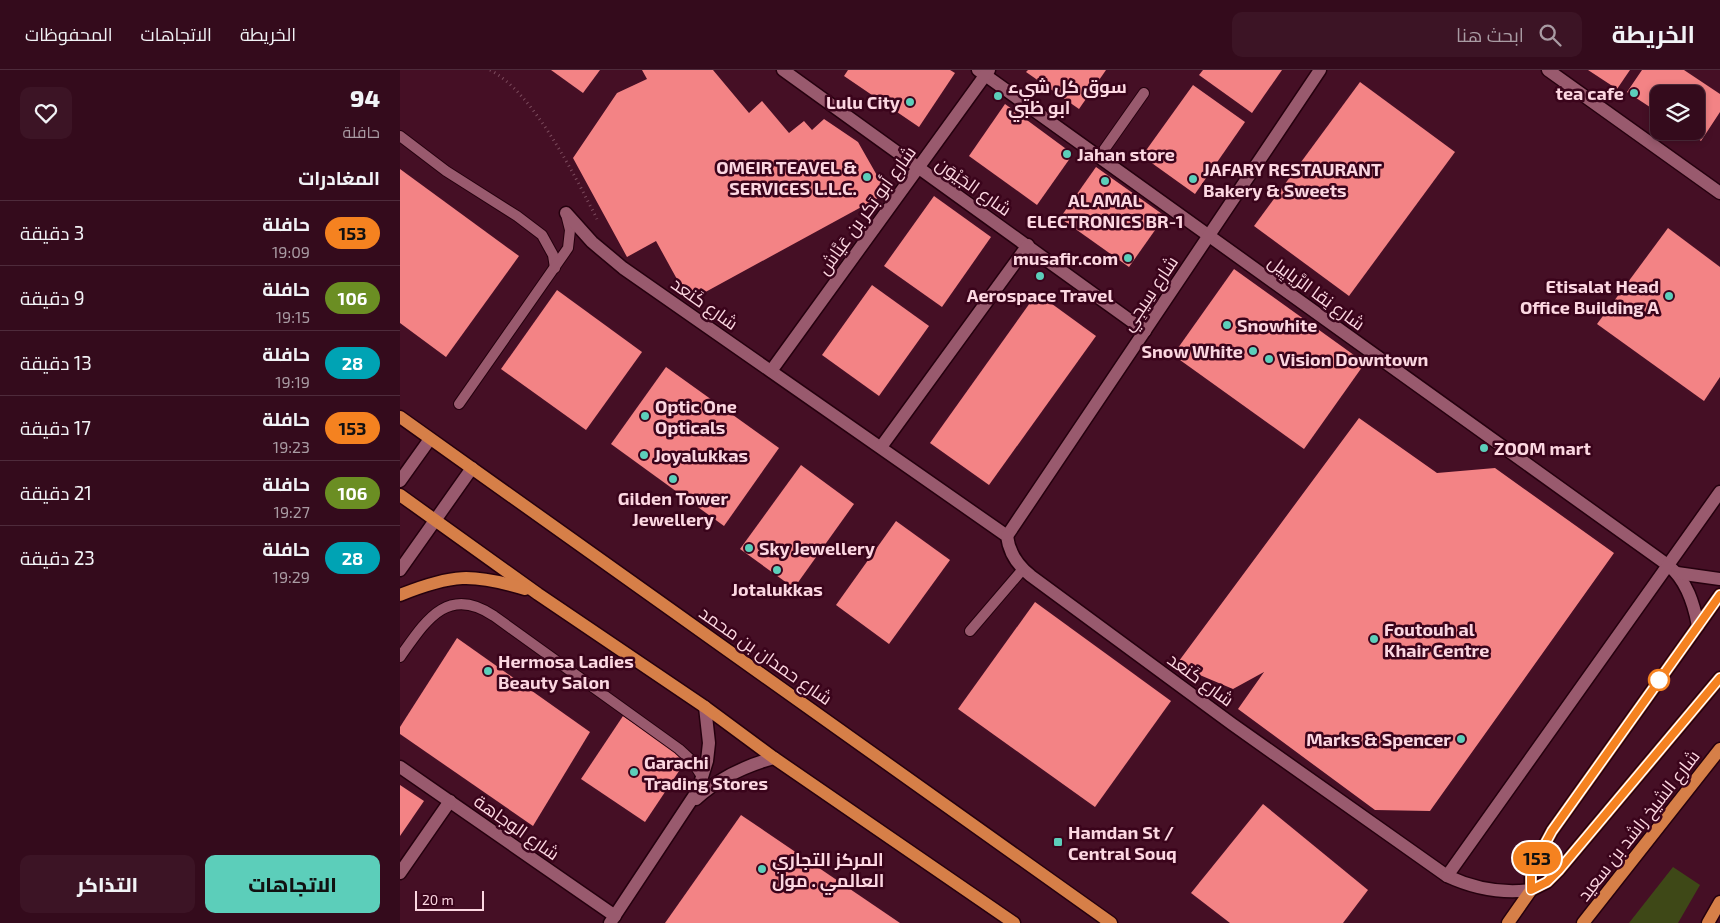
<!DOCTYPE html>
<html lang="ar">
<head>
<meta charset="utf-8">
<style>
  :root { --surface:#340b1c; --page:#3c1425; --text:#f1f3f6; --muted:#a99ba3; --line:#4e2b3b; --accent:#5cceba }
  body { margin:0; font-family:"Exo 2",Cairo,sans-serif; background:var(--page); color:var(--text); direction:rtl; height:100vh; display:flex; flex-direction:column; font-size:19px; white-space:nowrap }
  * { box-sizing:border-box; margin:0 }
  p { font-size:16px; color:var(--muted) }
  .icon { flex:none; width:28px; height:28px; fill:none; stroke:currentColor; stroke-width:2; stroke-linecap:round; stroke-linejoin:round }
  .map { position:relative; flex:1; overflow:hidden; direction:ltr }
  .details { display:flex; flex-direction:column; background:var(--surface); width:400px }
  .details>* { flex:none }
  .badge { padding:0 10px; border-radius:16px; font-size:18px; line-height:32px }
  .fabs { position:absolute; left:1250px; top:15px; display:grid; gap:10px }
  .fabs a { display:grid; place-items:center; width:55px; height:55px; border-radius:10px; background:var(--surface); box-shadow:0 2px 8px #0003,0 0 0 1px var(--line); font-size:25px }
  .scale { position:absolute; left:15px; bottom:12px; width:69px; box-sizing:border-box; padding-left:5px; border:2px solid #fcd7e1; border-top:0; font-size:14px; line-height:18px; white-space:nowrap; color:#fcd7e1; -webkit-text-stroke:4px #3a041b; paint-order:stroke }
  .map>.badge { position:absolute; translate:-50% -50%; box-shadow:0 0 0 2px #fff }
  h2 { padding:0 20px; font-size:19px; line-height:45px }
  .round { display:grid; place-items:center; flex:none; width:52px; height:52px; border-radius:10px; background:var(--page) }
  .summary { display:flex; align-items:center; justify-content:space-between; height:85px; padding:0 20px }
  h1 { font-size:24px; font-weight:800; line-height:38px }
  .primary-button { display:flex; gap:10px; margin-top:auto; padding:10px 20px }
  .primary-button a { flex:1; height:58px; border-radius:10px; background:var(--accent); color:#111; font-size:20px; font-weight:800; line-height:58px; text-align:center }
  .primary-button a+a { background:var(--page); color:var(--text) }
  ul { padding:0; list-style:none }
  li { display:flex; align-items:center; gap:15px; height:65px; padding:0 20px; border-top:1px solid var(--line) }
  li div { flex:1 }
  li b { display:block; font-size:19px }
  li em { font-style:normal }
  li .badge { min-width:55px; font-weight:700; text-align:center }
  header { display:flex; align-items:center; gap:30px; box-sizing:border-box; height:70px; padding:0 25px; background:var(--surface); border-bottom:1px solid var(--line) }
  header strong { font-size:24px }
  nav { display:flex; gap:28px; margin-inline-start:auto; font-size:18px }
  .search { width:350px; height:45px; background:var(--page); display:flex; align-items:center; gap:12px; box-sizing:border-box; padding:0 18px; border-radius:10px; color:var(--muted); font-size:19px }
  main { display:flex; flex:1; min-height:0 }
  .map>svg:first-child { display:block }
</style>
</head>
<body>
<header>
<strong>الخريطة</strong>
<div class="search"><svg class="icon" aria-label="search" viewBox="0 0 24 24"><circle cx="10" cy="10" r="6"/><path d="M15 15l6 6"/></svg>ابحث هنا</div>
<nav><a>الخريطة</a><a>الاتجاهات</a><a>المحفوظات</a></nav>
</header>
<main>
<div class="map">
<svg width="1320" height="853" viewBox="0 0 1320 853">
  <rect width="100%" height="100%" fill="#450f25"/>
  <polygon fill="#3e4817" points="1273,797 1300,815 1278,853 1229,853"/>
  <g fill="#f38385">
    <polygon points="151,0 200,0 183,23"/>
    <polygon points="242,0 313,0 349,43 362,31 389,63 404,51 412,60 424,49 458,72 487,123 289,231 256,171 227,187 173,88 217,23 247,9"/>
    <polygon points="448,0 550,0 555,3 519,57 444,6"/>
    <polygon points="628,0 706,0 679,39 626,2"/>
    <polygon points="803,0 882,0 852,43 799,5"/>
    <polygon points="1188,0 1230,0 1217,19"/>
    <polygon points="1242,0 1284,0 1320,24 1320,42 1301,71 1287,61 1296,61 1296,24 1259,24 1259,43 1227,22"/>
    <polygon points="960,12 1055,82 949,226 854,156"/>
    <polygon points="793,15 845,52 795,124 742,86"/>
    <polygon points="605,34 673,84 637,135 569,86"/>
    <polygon points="696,97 765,146 729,197 660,148"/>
    <polygon points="0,99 119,186 46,287 0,253"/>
    <polygon points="534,126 591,167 542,237 484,196"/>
    <polygon points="1268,158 1320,197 1320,307 1304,331 1197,254"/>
    <polygon points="834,199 965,293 904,379 773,285"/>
    <polygon points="472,215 529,256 479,326 422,285"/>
    <polygon points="157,220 242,282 186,360 101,299"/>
    <polygon points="637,223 696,266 589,415 530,373"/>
    <polygon points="266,297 379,378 324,456 211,374"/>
    <polygon points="959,348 1037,403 1095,398 1214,483 1030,741 975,740 838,639 864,602 833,619 776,595"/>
    <polygon points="401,395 454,434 394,518 340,479"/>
    <polygon points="496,451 550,490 489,574 436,535"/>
    <polygon points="635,532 771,631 695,737 558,639"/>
    <polygon points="57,568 190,662 133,756 0,664 0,657"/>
    <polygon points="223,646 287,689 245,752 181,709"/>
    <polygon points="0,715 24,731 0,766"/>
    <polygon points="863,734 968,820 943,853 830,853 791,823"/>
    <polygon points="341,745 500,853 265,853"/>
  </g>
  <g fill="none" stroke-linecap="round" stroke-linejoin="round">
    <defs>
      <g id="service">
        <polyline points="0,66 46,101 117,146 142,165 153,185 155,198"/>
        <polyline points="699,87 744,23"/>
        <polyline points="59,334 168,178 170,160 166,144"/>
        <polyline points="570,561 623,499"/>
        <path d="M0 587C25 552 47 514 94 546L279 679 292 691 303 708"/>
      </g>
      <g id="minor">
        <polyline points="383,0 745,261"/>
        <path d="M578 0 1269 496C1287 511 1294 534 1298 556"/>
        <polyline points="1148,0 1320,123"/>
        <path d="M166 143 192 172 223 198 607 466C609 483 617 495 631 506L832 654 1047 806C1075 819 1101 824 1131 820"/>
        <polyline points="371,301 589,0"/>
        <polyline points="481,377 628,175"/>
        <polyline points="607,466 920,0"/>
        <polyline points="1277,503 1320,509"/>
        <polyline points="0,697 215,846"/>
        <path d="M296 729C319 708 344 696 374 688"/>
        <polyline points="0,803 50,731"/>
        <polyline points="1047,806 1320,422"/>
        <polyline points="210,853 298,720 307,691 309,673 305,637"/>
      </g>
      <g id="tertiary">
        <polyline points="0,411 30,369"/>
        <polyline points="0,500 72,398"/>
      </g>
      <g id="primary">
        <polyline points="0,347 711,853"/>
        <polyline points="0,425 138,524 305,637 374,688 614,853"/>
        <path d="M0 525C52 504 72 503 125 519"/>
        <polyline points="1131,820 1131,800 1152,761 1320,525"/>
        <polyline points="1108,853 1131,820 1147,812 1159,800 1320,608"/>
        <polyline points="1183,853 1320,679"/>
        <polyline points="1308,853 1320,832"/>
      </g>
    </defs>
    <use href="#service" stroke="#25000e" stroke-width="12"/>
    <use href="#minor" stroke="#25000e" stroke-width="15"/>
    <use href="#tertiary" stroke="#25000e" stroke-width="15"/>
    <use href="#primary" stroke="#25000e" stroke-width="15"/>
    <path stroke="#7d4c5e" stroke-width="3" stroke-dasharray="1 4" stroke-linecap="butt" d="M90 0C133 22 175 106 197 149"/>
    <use href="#service" stroke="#995a6e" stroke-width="10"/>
    <use href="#minor" stroke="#995a6e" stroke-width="12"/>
    <use href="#tertiary" stroke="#995a6e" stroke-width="12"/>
    <use href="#primary" stroke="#d67f48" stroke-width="12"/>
  </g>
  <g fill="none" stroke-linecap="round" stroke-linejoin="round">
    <defs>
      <polyline id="line" points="1320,525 1152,761 1131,800 1131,820 1147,812 1159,800 1320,608"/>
    </defs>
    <use href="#line" stroke="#fff" stroke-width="11"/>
    <use href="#line" stroke="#f58220" stroke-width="8"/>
  </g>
  <g fill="#5cceba" stroke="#3a041b" stroke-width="2">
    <circle cx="1234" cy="23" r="5"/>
    <circle cx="598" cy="26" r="5"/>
    <circle cx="510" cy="32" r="5"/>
    <circle cx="667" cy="84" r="5"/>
    <circle cx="467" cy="107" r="5"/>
    <circle cx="793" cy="109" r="5"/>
    <circle cx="705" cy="111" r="5"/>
    <circle cx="728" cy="188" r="5"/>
    <circle cx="640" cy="206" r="5"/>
    <circle cx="1269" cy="226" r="5"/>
    <circle cx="827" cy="255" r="5"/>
    <circle cx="853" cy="281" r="5"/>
    <circle cx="869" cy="289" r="5"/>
    <circle cx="245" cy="346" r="5"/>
    <circle cx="1084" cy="378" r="5"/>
    <circle cx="244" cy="385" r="5"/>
    <circle cx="273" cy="409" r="5"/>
    <circle cx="349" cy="478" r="5"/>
    <circle cx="377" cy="500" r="5"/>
    <circle cx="974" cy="569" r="5"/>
    <circle cx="88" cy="601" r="5"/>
    <circle cx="1061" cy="669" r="5"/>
    <circle cx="234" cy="702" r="5"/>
    <rect x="653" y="767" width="10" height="10" rx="2.5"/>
    <circle cx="362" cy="799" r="5"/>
  </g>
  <circle fill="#fff" stroke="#f58220" stroke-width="2.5" cx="1259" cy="610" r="10"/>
  <g text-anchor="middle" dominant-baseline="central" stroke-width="5" stroke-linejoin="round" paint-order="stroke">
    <g font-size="18" font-weight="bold" fill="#fcd7e1" stroke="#3a041b" text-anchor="start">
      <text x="608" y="16">سوق كل شيء<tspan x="608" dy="21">ابو ظبي</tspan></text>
      <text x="1224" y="23" text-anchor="end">tea cafe</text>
      <text x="500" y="32" text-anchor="end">Lulu City</text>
      <text x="677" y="84">Jahan store</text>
      <text x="457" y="97" text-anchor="end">OMEIR TEAVEL &amp;<tspan x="457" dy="21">SERVICES L.L.C.</tspan></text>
      <text x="803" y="99">JAFARY RESTAURANT<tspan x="803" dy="21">Bakery &amp; Sweets</tspan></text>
      <text x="705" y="130" text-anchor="middle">AL AMAL<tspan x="705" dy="21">ELECTRONICS BR-1</tspan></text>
      <text x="718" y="188" text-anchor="end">musafir.com</text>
      <text x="1259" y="216" text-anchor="end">Etisalat Head<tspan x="1259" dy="21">Office Building A</tspan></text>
      <text x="640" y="225" text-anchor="middle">Aerospace Travel</text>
      <text x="837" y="255">Snowhite</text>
      <text x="843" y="281" text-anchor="end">Snow White</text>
      <text x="879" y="289">Vision Downtown</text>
      <text x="255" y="336">Optic One<tspan x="255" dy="21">Opticals</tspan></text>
      <text x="1094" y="378">ZOOM mart</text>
      <text x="254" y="385">Joyalukkas</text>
      <text x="273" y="428" text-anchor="middle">Gilden Tower<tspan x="273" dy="21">Jewellery</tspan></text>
      <text x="359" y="478">Sky Jewellery</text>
      <text x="377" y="519" text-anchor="middle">Jotalukkas</text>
      <text x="984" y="559">Foutouh al<tspan x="984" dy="21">Khair Centre</tspan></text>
      <text x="98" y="591">Hermosa Ladies<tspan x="98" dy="21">Beauty Salon</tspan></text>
      <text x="1051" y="669" text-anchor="end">Marks &amp; Spencer</text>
      <text x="244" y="692">Garachi<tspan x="244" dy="21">Trading Stores</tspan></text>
      <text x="668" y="762">Hamdan St /<tspan x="668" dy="21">Central Souq</tspan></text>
      <text x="372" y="789">المركز التجاري<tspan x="372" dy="21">العالمي . مول</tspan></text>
    </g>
    <g font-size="18" fill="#fcd7e1" stroke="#3a041b">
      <text transform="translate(574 116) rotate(35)">شارع الجَيْوَن</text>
      <text transform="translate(466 140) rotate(-54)">شارع أبو بَكر بن عَيَّاش</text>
      <text transform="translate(917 222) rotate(36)">شارع نِقا الرَّيايِيل</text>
      <text transform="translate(749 223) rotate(-56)">شارع سِيجِي</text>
      <text transform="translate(305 233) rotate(35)">شارع كَنعد</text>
      <text transform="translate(366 585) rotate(35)">شارع حمدان بن محمد</text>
      <text transform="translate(801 609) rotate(36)">شارع كَنعد</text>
      <text transform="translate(1238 755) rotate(-52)">شارع الشيخ راشد بن سعيد</text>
      <text transform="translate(117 757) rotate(35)">شارع الوجاهة</text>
    </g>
  </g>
</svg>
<div class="fabs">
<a><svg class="icon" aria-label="layers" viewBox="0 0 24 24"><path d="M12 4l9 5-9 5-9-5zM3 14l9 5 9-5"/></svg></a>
</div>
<div class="scale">20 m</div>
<b class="badge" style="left:1137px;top:788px;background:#f58220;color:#111">153</b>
</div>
<section class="details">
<div class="summary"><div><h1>94</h1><p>حافلة</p></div><a class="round"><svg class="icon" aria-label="heart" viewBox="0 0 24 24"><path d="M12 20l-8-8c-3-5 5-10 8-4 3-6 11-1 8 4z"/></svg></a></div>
<h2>المغادرات</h2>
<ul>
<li><span class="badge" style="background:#f58220;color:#111">153</span><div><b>حافلة</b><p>19:09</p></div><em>3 دقيقة</em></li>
<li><span class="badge" style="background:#6b8e23;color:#fff">106</span><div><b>حافلة</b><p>19:15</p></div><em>9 دقيقة</em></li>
<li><span class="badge" style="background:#00a3b4;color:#fff">28</span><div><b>حافلة</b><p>19:19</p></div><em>13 دقيقة</em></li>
<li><span class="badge" style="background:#f58220;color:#111">153</span><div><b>حافلة</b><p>19:23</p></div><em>17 دقيقة</em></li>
<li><span class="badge" style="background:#6b8e23;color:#fff">106</span><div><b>حافلة</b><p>19:27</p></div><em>21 دقيقة</em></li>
<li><span class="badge" style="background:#00a3b4;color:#fff">28</span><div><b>حافلة</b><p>19:29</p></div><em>23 دقيقة</em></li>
</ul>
<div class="primary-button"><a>الاتجاهات</a><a>التذاكر</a></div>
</section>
</main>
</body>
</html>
